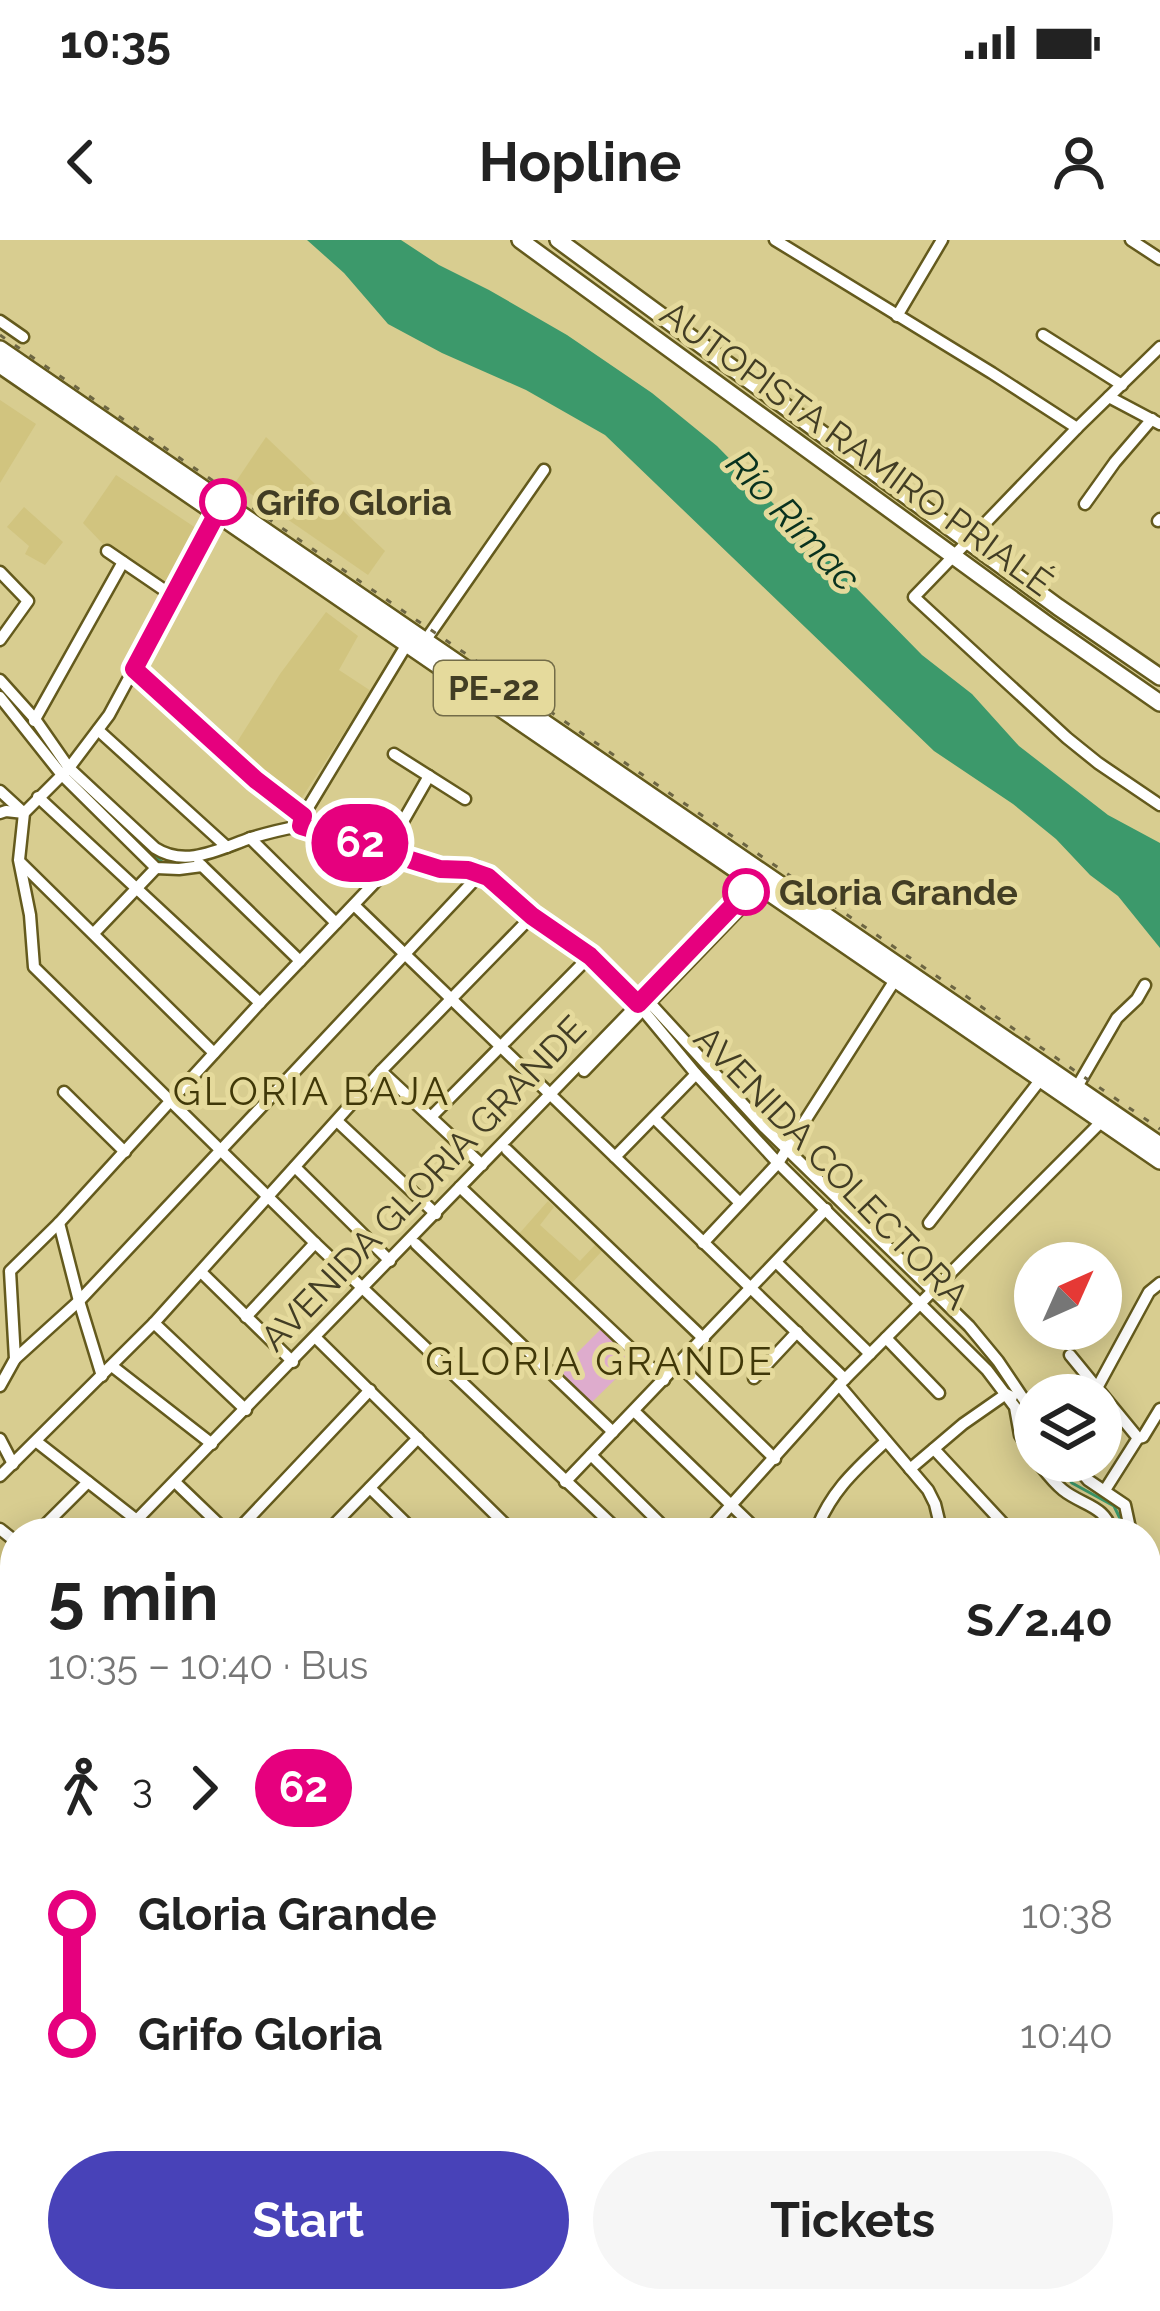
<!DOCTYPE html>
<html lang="en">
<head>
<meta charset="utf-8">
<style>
  :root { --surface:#fff; --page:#f6f6f6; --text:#222; --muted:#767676; --accent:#4842b8 }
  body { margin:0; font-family:Raleway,sans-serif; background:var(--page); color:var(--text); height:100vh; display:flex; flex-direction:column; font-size:45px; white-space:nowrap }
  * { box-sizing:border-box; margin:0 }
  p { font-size:39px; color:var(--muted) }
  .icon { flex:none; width:66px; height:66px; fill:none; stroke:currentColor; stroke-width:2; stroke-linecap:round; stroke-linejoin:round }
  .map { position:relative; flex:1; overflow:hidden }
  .panel { position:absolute; left:0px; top:1278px; width:1161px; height:795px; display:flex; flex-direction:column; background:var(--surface); border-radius:48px 48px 0 0; box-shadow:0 6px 30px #0003 }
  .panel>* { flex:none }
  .badge { padding:0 24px; border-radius:39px; font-size:42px; line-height:78px }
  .needle { width:78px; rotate:45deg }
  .fabs { position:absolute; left:1014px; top:1002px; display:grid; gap:24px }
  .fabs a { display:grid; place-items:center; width:108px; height:108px; border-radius:50%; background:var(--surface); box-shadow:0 6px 30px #0003; font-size:60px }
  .map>.badge { position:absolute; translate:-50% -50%; box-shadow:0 0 0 6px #fff }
  .legs { display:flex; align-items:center; gap:18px; height:132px; padding:0 48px; font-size:39px }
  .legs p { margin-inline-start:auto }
  .headline { display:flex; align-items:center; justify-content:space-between; height:204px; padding:0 48px }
  h1 { font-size:66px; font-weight:700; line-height:90px }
  .action { display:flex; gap:24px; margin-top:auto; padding:24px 48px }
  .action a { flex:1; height:138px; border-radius:72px; background:var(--accent); color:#fff; font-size:48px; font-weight:700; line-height:138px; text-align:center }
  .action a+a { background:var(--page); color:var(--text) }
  ul { padding:0 48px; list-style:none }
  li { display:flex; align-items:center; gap:42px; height:120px; font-size:45px }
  li i { display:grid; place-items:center; width:18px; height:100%; margin:0 15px; background:currentColor }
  li i::after { content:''; width:30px; height:30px; margin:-15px; border:9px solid; border-radius:50%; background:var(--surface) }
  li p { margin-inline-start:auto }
  li:first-child i { background:linear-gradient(#0000 50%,currentColor 0) }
  li:last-child i { background:linear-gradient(currentColor 50%,#0000 0) }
  .status { display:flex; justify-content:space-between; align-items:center; height:84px; padding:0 60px; background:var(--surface); direction:ltr }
  .status svg { height:33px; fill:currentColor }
  header { display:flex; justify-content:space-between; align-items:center; height:156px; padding:0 48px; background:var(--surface); font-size:54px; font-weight:700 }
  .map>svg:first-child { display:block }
</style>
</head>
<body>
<div class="status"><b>10:35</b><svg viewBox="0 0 49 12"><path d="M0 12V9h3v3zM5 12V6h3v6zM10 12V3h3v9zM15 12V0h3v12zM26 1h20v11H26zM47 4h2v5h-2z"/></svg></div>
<header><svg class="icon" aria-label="back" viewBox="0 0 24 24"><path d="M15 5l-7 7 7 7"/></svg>Hopline<svg class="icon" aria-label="person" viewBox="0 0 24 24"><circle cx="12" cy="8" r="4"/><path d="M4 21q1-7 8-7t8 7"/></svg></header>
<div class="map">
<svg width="1160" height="2071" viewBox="0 0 1160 2071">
  <rect width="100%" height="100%" fill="#d8cd90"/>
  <g fill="#d1c47f">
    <polygon points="0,160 36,184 0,243"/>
    <polygon points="266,197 385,311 368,335 235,243"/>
    <polygon points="116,235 202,292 169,352 102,303 83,283"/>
    <polygon points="24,267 63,302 45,325 25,314 29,306 7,287"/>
    <polygon points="326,372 358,396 339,430 371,451 294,570 232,510 280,434"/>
    <polygon points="548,961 554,967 540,985 580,1021 596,1004 602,1011 570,1045 518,995"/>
    <polygon points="0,1297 15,1310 15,1492 0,1482"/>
  </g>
  <polygon fill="#deaccd" points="602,1088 635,1120 590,1164 558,1132"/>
  <polygon fill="#3c996b" points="307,0 401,0 439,25 489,50 567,95 652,153 717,206 922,415 972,454 1019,506 1108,575 1160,603 1160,708 1118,656 1090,635 1056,599 1013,564 934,511 605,195 526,150 442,113 388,84 344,33"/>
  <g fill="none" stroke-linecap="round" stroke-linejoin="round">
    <g stroke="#3c996b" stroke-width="3">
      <polyline points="84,549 103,567"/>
      <polyline points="315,582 387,603"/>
      <polyline points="137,598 149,613 165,624"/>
      <polyline points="396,606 444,622 479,621 501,634 527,660 587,707"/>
      <polyline points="232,611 251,603"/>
      <polyline points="1056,1221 1072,1243 1114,1266 1126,1291"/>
      <polyline points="1146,1369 1160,1382"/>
    </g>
    <defs>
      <g id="minor">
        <polyline points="775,0 992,133 1077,188"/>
        <polyline points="1131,0 1160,19"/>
        <polyline points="897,76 942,0"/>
        <polyline points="0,81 23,97"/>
        <polyline points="1043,95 1122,145"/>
        <polyline points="1160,107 1077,188 914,357 1067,498 1098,523 1160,565"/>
        <polyline points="1109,157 1160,184"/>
        <polyline points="1085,264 1115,222 1152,179"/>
        <polyline points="220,269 109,475 69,528 24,573 19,620 30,675 34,727 315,1003 621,1293"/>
        <polyline points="1158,281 1160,279"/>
        <polyline points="107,311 173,356"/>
        <polyline points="0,332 28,361 0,400"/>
        <polyline points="425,401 544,230"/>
        <polyline points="134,429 256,540 303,576"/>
        <path d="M0 440 35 479 69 528 155 608C186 628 219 609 251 598 267 593 284 589 300 586L440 629 481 633 541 683 590 716 638 764 696 834 778 923 987 1130 1015 1167 1020 1195 1035 1219"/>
        <polyline points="0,457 62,535 156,628 179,629 202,626"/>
        <polyline points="34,481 123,322"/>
        <polyline points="98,490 227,607"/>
        <polyline points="394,514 465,559"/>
        <polyline points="0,551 24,573"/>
        <polyline points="38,557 260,763"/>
        <polyline points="0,573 6,571 24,573"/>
        <polyline points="301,583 303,576 407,404"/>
        <polyline points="250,598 336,683"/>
        <polyline points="386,611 429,536"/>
        <polyline points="21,623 214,813"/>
        <polyline points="199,623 300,721"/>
        <polyline points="354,665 845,1139"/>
        <polyline points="94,693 156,628"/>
        <polyline points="650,763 765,888 969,1086 998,1121 1035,1176"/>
        <polyline points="381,831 482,925"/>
        <polyline points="584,831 763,645"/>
        <polyline points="1077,847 1117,778 1137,759 1145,745"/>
        <polyline points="64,852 125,912"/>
        <polyline points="431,877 590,716"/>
        <polyline points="654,878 740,963"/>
        <polyline points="337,881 436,974"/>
        <polyline points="507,910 704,1099"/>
        <polyline points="615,917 696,834"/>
        <polyline points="295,927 390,1021"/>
        <polyline points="460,947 664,1140"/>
        <polyline points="59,983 79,1061 102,1136"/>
        <polyline points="929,983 1041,839"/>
        <polyline points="703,1003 778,923 895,740"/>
        <polyline points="416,1004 613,1192"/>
        <polyline points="776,1022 870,1114"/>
        <polyline points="201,1032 293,1122"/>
        <polyline points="246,1077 315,1003"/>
        <polyline points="154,1083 246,1170"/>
        <polyline points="316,1098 514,1293"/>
        <polyline points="886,1098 939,1153"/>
        <polyline points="1070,1115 1138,1198 1143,1197 1160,1169"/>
        <polyline points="15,1119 79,1061 481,633"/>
        <polyline points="679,1125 775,1219"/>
        <polyline points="112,1126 212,1204"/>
        <polyline points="754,1138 797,1092"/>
        <polyline points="839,1145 928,1250 935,1264 942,1293"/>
        <polyline points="0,1146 15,1119 10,1031 59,983 259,764 401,615"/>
        <polyline points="1097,1148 1149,1052 1160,1043"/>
        <polyline points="634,1171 760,1293"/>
        <polyline points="0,1199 13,1224"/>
        <polyline points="37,1202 143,1285"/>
        <polyline points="934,1209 1012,1293"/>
        <polyline points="591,1215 670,1293"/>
        <path d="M1037 1221C1045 1231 1053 1242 1063 1250 1083 1266 1106 1265 1112 1293"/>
        <polyline points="1072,1221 1088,1240 1125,1265 1131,1293"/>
        <polyline points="910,1229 963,1184 1006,1154 1012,1157"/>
        <polyline points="0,1236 154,1083 381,831 532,676"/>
        <polyline points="175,1242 228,1293"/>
        <polyline points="565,1242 826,969"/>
        <polyline points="370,1248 416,1293"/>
        <polyline points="1105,1250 1138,1198"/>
        <polyline points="0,1289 15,1301"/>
        <polyline points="37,1293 88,1242"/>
        <polyline points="124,1293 757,641"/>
        <polyline points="235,1293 370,1150"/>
        <polyline points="326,1293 418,1198"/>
        <polyline points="706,1293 839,1145 1107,876"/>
        <path d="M815 1293C830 1252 855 1230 886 1201"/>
        <polyline points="1146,1346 1160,1360"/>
        <polyline points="1146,1384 1160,1398"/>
        <polyline points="1146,1414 1160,1401"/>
        <polyline points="1146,1487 1160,1533"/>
        <polyline points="0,1522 15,1520"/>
        <polyline points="1146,1574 1160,1569"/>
        <polyline points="0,1601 15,1586"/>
        <polyline points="0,1629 15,1614"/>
        <polyline points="1146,1683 1160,1720"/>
        <polyline points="0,1733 15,1710"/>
        <polyline points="0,1763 15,1772"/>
        <polyline points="0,1831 15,1843"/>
        <polyline points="0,1903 15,1915"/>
        <polyline points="0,1956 15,1943"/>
        <polyline points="0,1978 15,1995"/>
        <polyline points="1146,2015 1152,2030 1148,2071"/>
        <polyline points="0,2048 15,2032"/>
        <polyline points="71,2058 85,2071"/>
        <polyline points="1136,2058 1160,2065"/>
        <polyline points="2,2071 15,2055"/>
        <polyline points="100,2071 120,2058"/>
        <polyline points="1093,2071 1095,2058"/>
        <polyline points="1117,2071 1118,2058"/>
      </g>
      <g id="highway">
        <polyline points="520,0 1048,385 1160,463"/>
        <polyline points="558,0 1058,367 1160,437"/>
        <polyline points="0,109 1160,905"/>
        <polyline points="0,125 1160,921"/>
      </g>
    </defs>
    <use href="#minor" stroke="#645a1d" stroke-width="15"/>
    <use href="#highway" stroke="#645a1d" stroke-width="20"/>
    <use href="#minor" stroke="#fff" stroke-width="10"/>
    <use href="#highway" stroke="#fff" stroke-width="15"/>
    <polyline stroke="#6d6643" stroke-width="3" stroke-dasharray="6 12" stroke-linecap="butt" points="0,95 1160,889"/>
  </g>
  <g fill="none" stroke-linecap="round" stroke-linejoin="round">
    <defs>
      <polyline id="line-1" points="223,262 134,429 256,540 303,576 301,586 440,629 468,630 488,637 532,676 590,716 638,764 746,652"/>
    </defs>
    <use href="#line-1" stroke="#fff" stroke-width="27"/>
    <use href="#line-1" stroke="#e6007e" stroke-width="18"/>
  </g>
  <g fill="#fff" stroke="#e6007e" stroke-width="6">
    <circle cx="223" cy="262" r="21"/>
    <circle cx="746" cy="652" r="21"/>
  </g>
  <g text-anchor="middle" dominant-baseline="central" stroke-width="10" stroke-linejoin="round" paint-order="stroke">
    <rect fill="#e5da9c" stroke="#736c48" stroke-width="3" x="434" y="421" width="120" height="54" rx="9"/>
    <g font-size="33" font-weight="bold" fill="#423d24">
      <text x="494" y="448">PE-22</text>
    </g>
    <g font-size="36" fill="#423d24" stroke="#e5da9c">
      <text transform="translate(857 208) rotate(36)">AUTOPISTA RAMIRO PRIALÉ</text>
      <text transform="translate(832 927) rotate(46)">AVENIDA COLECTORA</text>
      <text transform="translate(423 943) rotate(-46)">AVENIDA GLORIA GRANDE</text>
    </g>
    <g font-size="36" font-weight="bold" fill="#423d24" stroke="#e5da9c" text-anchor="start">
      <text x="256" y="262">Grifo Gloria</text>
      <text x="779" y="652">Gloria Grande</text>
    </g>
    <g font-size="39" font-style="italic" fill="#09321f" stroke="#e5da9c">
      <text transform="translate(794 280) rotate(47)">Río Rímac</text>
    </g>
    <g font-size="39" letter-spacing="3" fill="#403808" stroke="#e5da9c">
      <text x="312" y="851">GLORIA BAJA</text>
      <text x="600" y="1121">GLORIA GRANDE</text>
    </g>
  </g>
</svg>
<div class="fabs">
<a><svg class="needle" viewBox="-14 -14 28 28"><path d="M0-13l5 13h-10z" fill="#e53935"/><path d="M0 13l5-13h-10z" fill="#767676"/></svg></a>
<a><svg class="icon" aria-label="layers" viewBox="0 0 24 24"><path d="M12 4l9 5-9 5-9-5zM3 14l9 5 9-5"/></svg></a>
</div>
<b class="badge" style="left:360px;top:603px;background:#e6007e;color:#fff">62</b>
<section class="panel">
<div class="headline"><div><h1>5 min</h1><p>10:35 – 10:40 · Bus</p></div><b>S/2.40</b></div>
<div class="legs"><svg class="icon" aria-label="walk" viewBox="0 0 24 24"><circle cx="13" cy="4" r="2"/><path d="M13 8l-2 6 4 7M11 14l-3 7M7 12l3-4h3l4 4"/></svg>3<svg class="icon" aria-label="forward" viewBox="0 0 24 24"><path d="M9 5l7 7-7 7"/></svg><b class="badge" style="background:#e6007e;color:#fff">62</b></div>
<ul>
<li><i style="color:#e6007e"></i><b>Gloria Grande</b><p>10:38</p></li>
<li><i style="color:#e6007e"></i><b>Grifo Gloria</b><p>10:40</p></li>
</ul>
<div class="action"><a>Start</a><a>Tickets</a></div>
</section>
</div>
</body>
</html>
